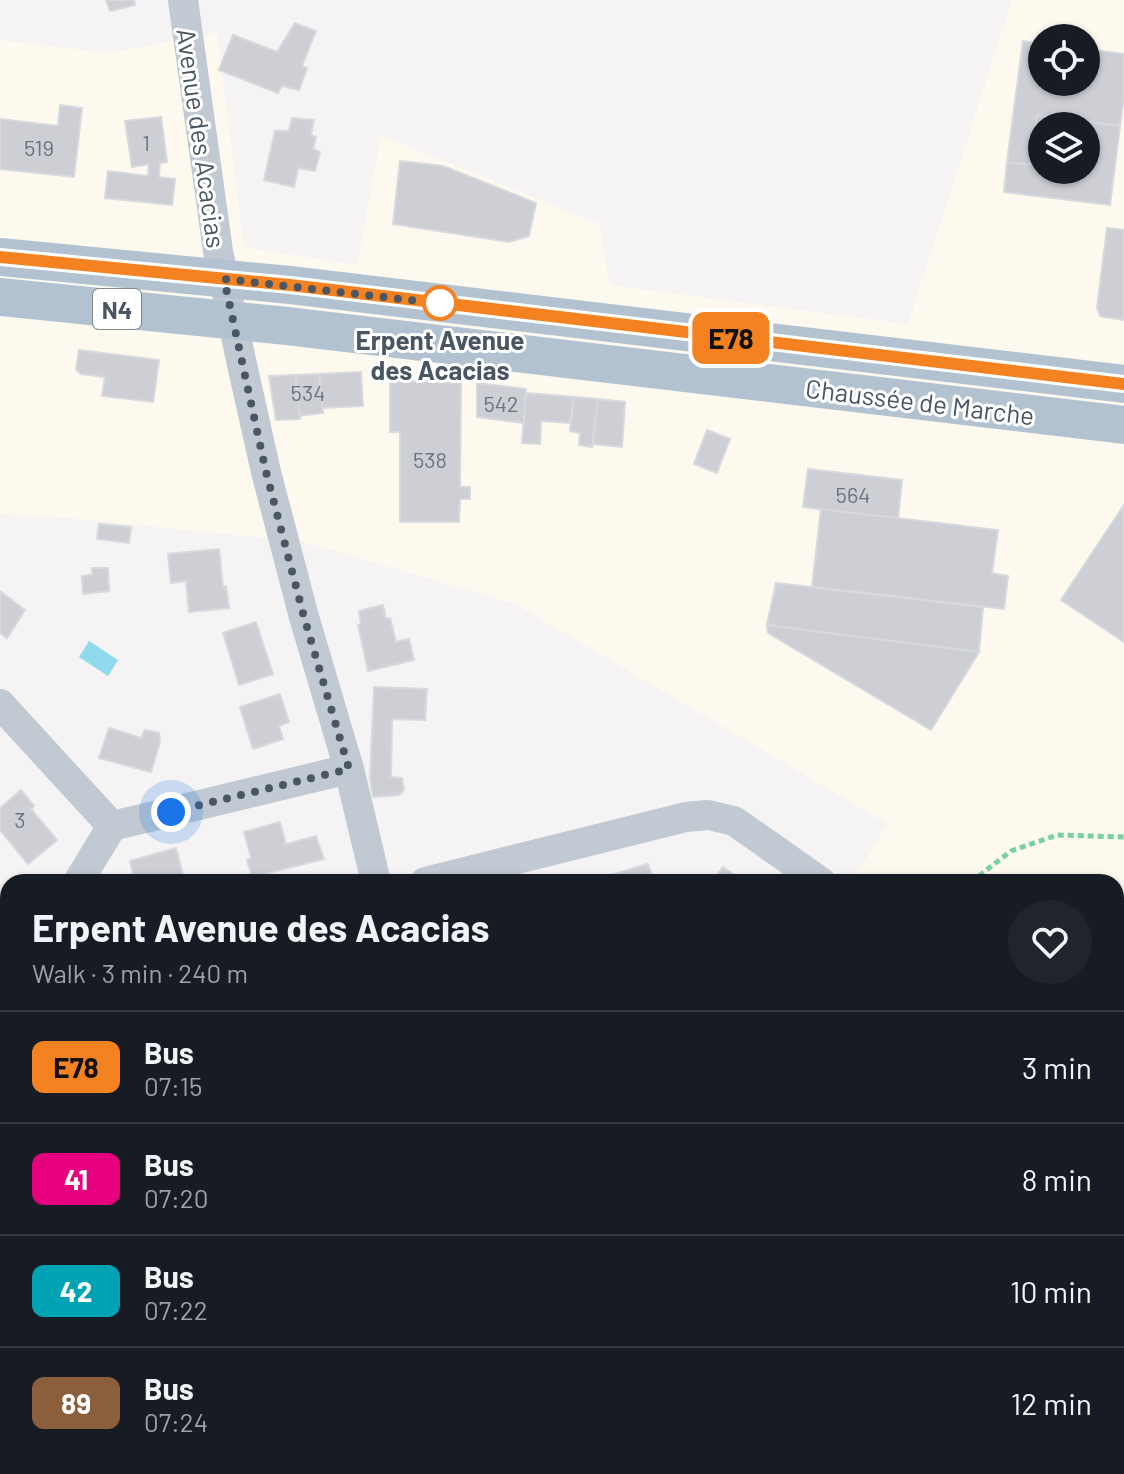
<!DOCTYPE html>
<html lang="en">
<head>
<meta charset="utf-8">
<style>
  :root { --surface:#171b24; --page:#20242c; --text:#f1f3f6; --muted:#9ea1a6; --line:#363941 }
  body { margin:0; font-family:Barlow,sans-serif; background:var(--page); color:var(--text); height:100vh; display:flex; flex-direction:column; font-size:30px; white-space:nowrap }
  * { box-sizing:border-box; margin:0 }
  p { font-size:26px; color:var(--muted) }
  .icon { flex:none; width:44px; height:44px; fill:none; stroke:currentColor; stroke-width:2; stroke-linecap:round; stroke-linejoin:round }
  .map { position:relative; flex:1; overflow:hidden }
  .panel { position:absolute; left:0px; top:874px; width:1124px; height:600px; display:flex; flex-direction:column; background:var(--surface); border-radius:24px 24px 0 0; box-shadow:0 2px 6px #0004 }
  .panel>* { flex:none }
  .badge { padding:0 16px; border-radius:12px; font-size:28px; line-height:52px }
  .buttons { position:absolute; left:1028px; top:24px; display:grid; gap:16px }
  .buttons a { display:grid; place-items:center; width:72px; height:72px; border-radius:50%; background:var(--surface); box-shadow:0 2px 6px #0004; font-size:40px }
  .you { position:absolute; width:40px; height:40px; margin:-20px; border:6px solid #fff; border-radius:50%; background:#1a73e8; box-shadow:0 0 0 12px #1a73e833 }
  .map>.badge { position:absolute; translate:-50% -50%; box-shadow:0 0 0 4px #fff }
  .round { display:grid; place-items:center; flex:none; width:84px; height:84px; border-radius:42px; background:var(--page) }
  .summary { display:flex; align-items:center; justify-content:space-between; height:136px; padding:0 32px }
  h1 { font-size:38px; font-weight:700; line-height:60px }
  ul { padding:0; list-style:none }
  li { display:flex; align-items:center; gap:24px; height:112px; padding:0 32px; border-top:2px solid var(--line) }
  li div { flex:1 }
  li b { display:block; font-size:30px }
  li em { font-style:normal }
  li .badge { min-width:88px; font-weight:700; text-align:center }
  .map>svg:first-child { display:block }
</style>
</head>
<body>
<div class="map">
<svg width="1124" height="1474" viewBox="0 0 1124 1474">
  <rect width="100%" height="100%" fill="#f5f3f3"/>
  <path fill="#fdf9ef" fill-rule="evenodd" d="M1012 0H1124V922L1116 934V882H870L858 872 888 824 515 604 304 542 77 519 0 514V40L110 53 217 32 244 247 357 265 381 135 599 224 610 285 908 324ZM1042 38H1086V82H1042ZM1042 126H1086V170H1042Z"/>
  <polygon fill="#90daee" points="89,641 118,660 108,676 79,657"/>
  <g fill="#cdcfd5" stroke="#d7d9de" stroke-width="2" fill-rule="evenodd">
    <polygon points="106,0 134,0 135,5 110,11"/>
    <polygon points="295,23 316,31 302,66 307,68 299,90 282,86 278,93 219,70 233,35 277,52"/>
    <polygon points="1023,41 1042,44 1042,82 1086,82 1086,49 1124,54 1124,96 1120,126 1037,115 1030,165 1007,162"/>
    <polygon points="60,105 82,108 74,177 0,169 0,119 58,126"/>
    <path d="M1037 115 1120 126 1110 205 1004 192 1007 162 1030 165ZM1042 126H1086V170H1042Z"/>
    <polygon points="161,117 167,162 160,163 159,177 175,179 172,205 105,198 108,171 148,176 149,164 132,167 125,121"/>
    <polygon points="292,118 314,120 311,135 316,137 313,149 320,152 315,171 298,168 294,187 264,180 275,131 289,131"/>
    <polygon points="400,161 443,166 536,203 529,236 509,242 393,224"/>
    <polygon points="1107,228 1124,230 1124,320 1100,316 1097,308"/>
    <polygon points="79,350 159,360 153,402 102,396 105,377 81,374 76,369"/>
    <polygon points="361,372 363,406 321,408 319,374"/>
    <polygon points="319,374 323,413 299,416 295,375"/>
    <polygon points="295,375 300,419 276,420 269,376"/>
    <polygon points="390,380 461,383 460,487 470,487 470,499 460,499 459,522 400,522 400,432 390,432"/>
    <polygon points="477,383 526,389 524,423 477,417"/>
    <polygon points="526,393 574,397 570,423 541,421 540,444 522,443"/>
    <polygon points="574,397 598,399 592,447 579,445 580,433 570,431"/>
    <polygon points="598,399 625,402 622,447 593,444"/>
    <polygon points="707,430 730,439 717,473 694,464"/>
    <polygon points="808,469 902,480 898,519 803,507"/>
    <polygon points="1124,505 1124,642 1061,600"/>
    <polygon points="821,509 998,530 992,573 1008,576 1004,609 812,587"/>
    <polygon points="99,524 131,527 129,543 97,539"/>
    <polygon points="219,549 223,587 226,586 229,608 189,612 186,581 171,583 168,554"/>
    <polygon points="92,568 108,568 109,591 83,594 82,576 92,575"/>
    <polygon points="776,583 983,607 979,652 767,625"/>
    <polygon points="0,591 25,610 7,638 0,633"/>
    <polygon points="383,605 386,619 390,618 396,642 409,639 414,660 368,671 358,625 361,624 359,611"/>
    <polygon points="256,622 273,674 239,685 223,633"/>
    <polygon points="767,625 979,652 931,730 768,633"/>
    <polygon points="374,687 427,689 425,720 392,719 391,777 402,778 404,790 399,795 373,797 370,778"/>
    <polygon points="280,694 289,722 279,726 283,739 253,749 240,707"/>
    <polygon points="109,728 141,738 145,730 159,733 160,742 151,772 99,758"/>
    <polygon points="21,790 34,806 31,809 57,840 28,864 0,830 0,808"/>
    <polygon points="280,822 286,844 283,845 316,836 324,859 252,877 247,860 251,858 244,832"/>
    <polygon points="176,848 185,882 135,882 130,861"/>
    <polygon points="648,864 654,882 602,882 601,878"/>
    <polygon points="723,867 744,882 712,882"/>
    <polygon points="3,1073 8,1075 8,1118 0,1113 0,1088 7,1076"/>
    <polygon points="1122,1081 1124,1122 1117,1131 1116,1089"/>
    <polygon points="1116,1345 1124,1350 1124,1388 1116,1383"/>
    <polygon points="8,1442 8,1466 10,1466 6,1472 0,1469 0,1454"/>
    <polygon points="36,1466 81,1466 93,1474 30,1474"/>
    <polygon points="465,1466 506,1466 501,1474 464,1474 461,1472"/>
    <polygon points="602,1466 654,1466 649,1474 597,1474"/>
    <polygon points="927,1466 936,1466 938,1468 934,1474 921,1474"/>
  </g>
  <g fill="none" stroke-linecap="round" stroke-linejoin="round">
    <g stroke="#7ad0a6" stroke-width="5" stroke-dasharray="6 4" stroke-linecap="butt">
      <polyline points="971,882 1011,851 1057,835 1124,837"/>
      <polyline points="0,1381 8,1386"/>
    </g>
    <g stroke="#c1cad2" stroke-width="30">
      <polyline points="183,0 218,251 241,360 266,472 304,617 349,769 376,882"/>
      <polyline points="0,704 112,826"/>
      <polyline points="112,826 349,769"/>
      <polyline points="78,882 112,826"/>
      <polyline points="425,882 686,817 708,815 734,821 821,882"/>
      <polyline points="1116,989 1124,978"/>
      <polyline points="0,1011 8,997"/>
      <polyline points="1116,1052 1124,1058"/>
      <polyline points="1116,1442 1124,1450"/>
      <polyline points="151,1474 156,1466"/>
      <polyline points="552,1474 557,1466"/>
    </g>
    <g stroke="#b3c2d1" stroke-width="38">
      <polyline points="0,257 290,285 1124,384"/>
      <polyline points="0,297 287,326 1124,425"/>
    </g>
  </g>
  <g fill="none" stroke-linecap="round" stroke-linejoin="round">
    <defs>
      <polyline id="line" points="0,257 290,285 1124,384"/>
    </defs>
    <use href="#line" stroke="#fff" stroke-width="18"/>
    <use href="#line" stroke="#f58220" stroke-width="12"/>
    <polyline stroke="#4a5661" stroke-width="8" stroke-dasharray="0 14.4" points="171,812 349,769 304,617 266,472 224,279 445,304 440,303"/>
  </g>
  <circle fill="#fff" stroke="#f58220" stroke-width="4" cx="440" cy="303" r="16"/>
  <g text-anchor="middle" dominant-baseline="central" stroke-width="6" stroke-linejoin="round" paint-order="stroke">
    <g font-size="22" fill="#6b747e">
      <text x="146" y="142">1</text>
      <text x="39" y="147">519</text>
      <text x="308" y="392">534</text>
      <text x="501" y="403">542</text>
      <text x="430" y="459">538</text>
      <text x="853" y="494">564</text>
      <text x="20" y="819">3</text>
    </g>
    <rect fill="#fff" stroke="#808990" stroke-width="2" x="93" y="289" width="48" height="40" rx="6"/>
    <g font-size="24" font-weight="bold" fill="#4a5661">
      <text x="117" y="309">N4</text>
    </g>
    <g font-size="26" fill="#4a5661" stroke="#fff">
      <text transform="translate(202 138) rotate(82)">Avenue des Acacias</text>
      <text transform="translate(920 401) rotate(7)">Chaussée de Marche</text>
    </g>
    <g font-size="26" font-weight="bold" fill="#4a5661" stroke="#fff">
      <text x="440" y="339">Erpent Avenue<tspan x="440" dy="30">des Acacias</tspan></text>
    </g>
  </g>
</svg>
<div class="buttons">
<a><svg class="icon" aria-label="locate" viewBox="0 0 24 24"><circle cx="12" cy="12" r="6"/><path d="M12 2v4M12 18v4M2 12h4M18 12h4"/></svg></a>
<a><svg class="icon" aria-label="layers" viewBox="0 0 24 24"><path d="M12 4l9 5-9 5-9-5zM3 14l9 5 9-5"/></svg></a>
</div>
<div class="you" style="left:171px;top:812px"></div>
<b class="badge" style="left:731px;top:338px;background:#f58220;color:#111">E78</b>
<section class="panel">
<div class="summary"><div><h1>Erpent Avenue des Acacias</h1><p>Walk · 3 min · 240 m</p></div><a class="round"><svg class="icon" aria-label="heart" viewBox="0 0 24 24"><path d="M12 20l-8-8c-3-5 5-10 8-4 3-6 11-1 8 4z"/></svg></a></div>
<ul>
<li><span class="badge" style="background:#f58220;color:#111">E78</span><div><b>Bus</b><p>07:15</p></div><em>3 min</em></li>
<li><span class="badge" style="background:#e6007e;color:#fff">41</span><div><b>Bus</b><p>07:20</p></div><em>8 min</em></li>
<li><span class="badge" style="background:#00a3b4;color:#fff">42</span><div><b>Bus</b><p>07:22</p></div><em>10 min</em></li>
<li><span class="badge" style="background:#8b5e3c;color:#fff">89</span><div><b>Bus</b><p>07:24</p></div><em>12 min</em></li>
</ul>
</section>
</div>
</body>
</html>
